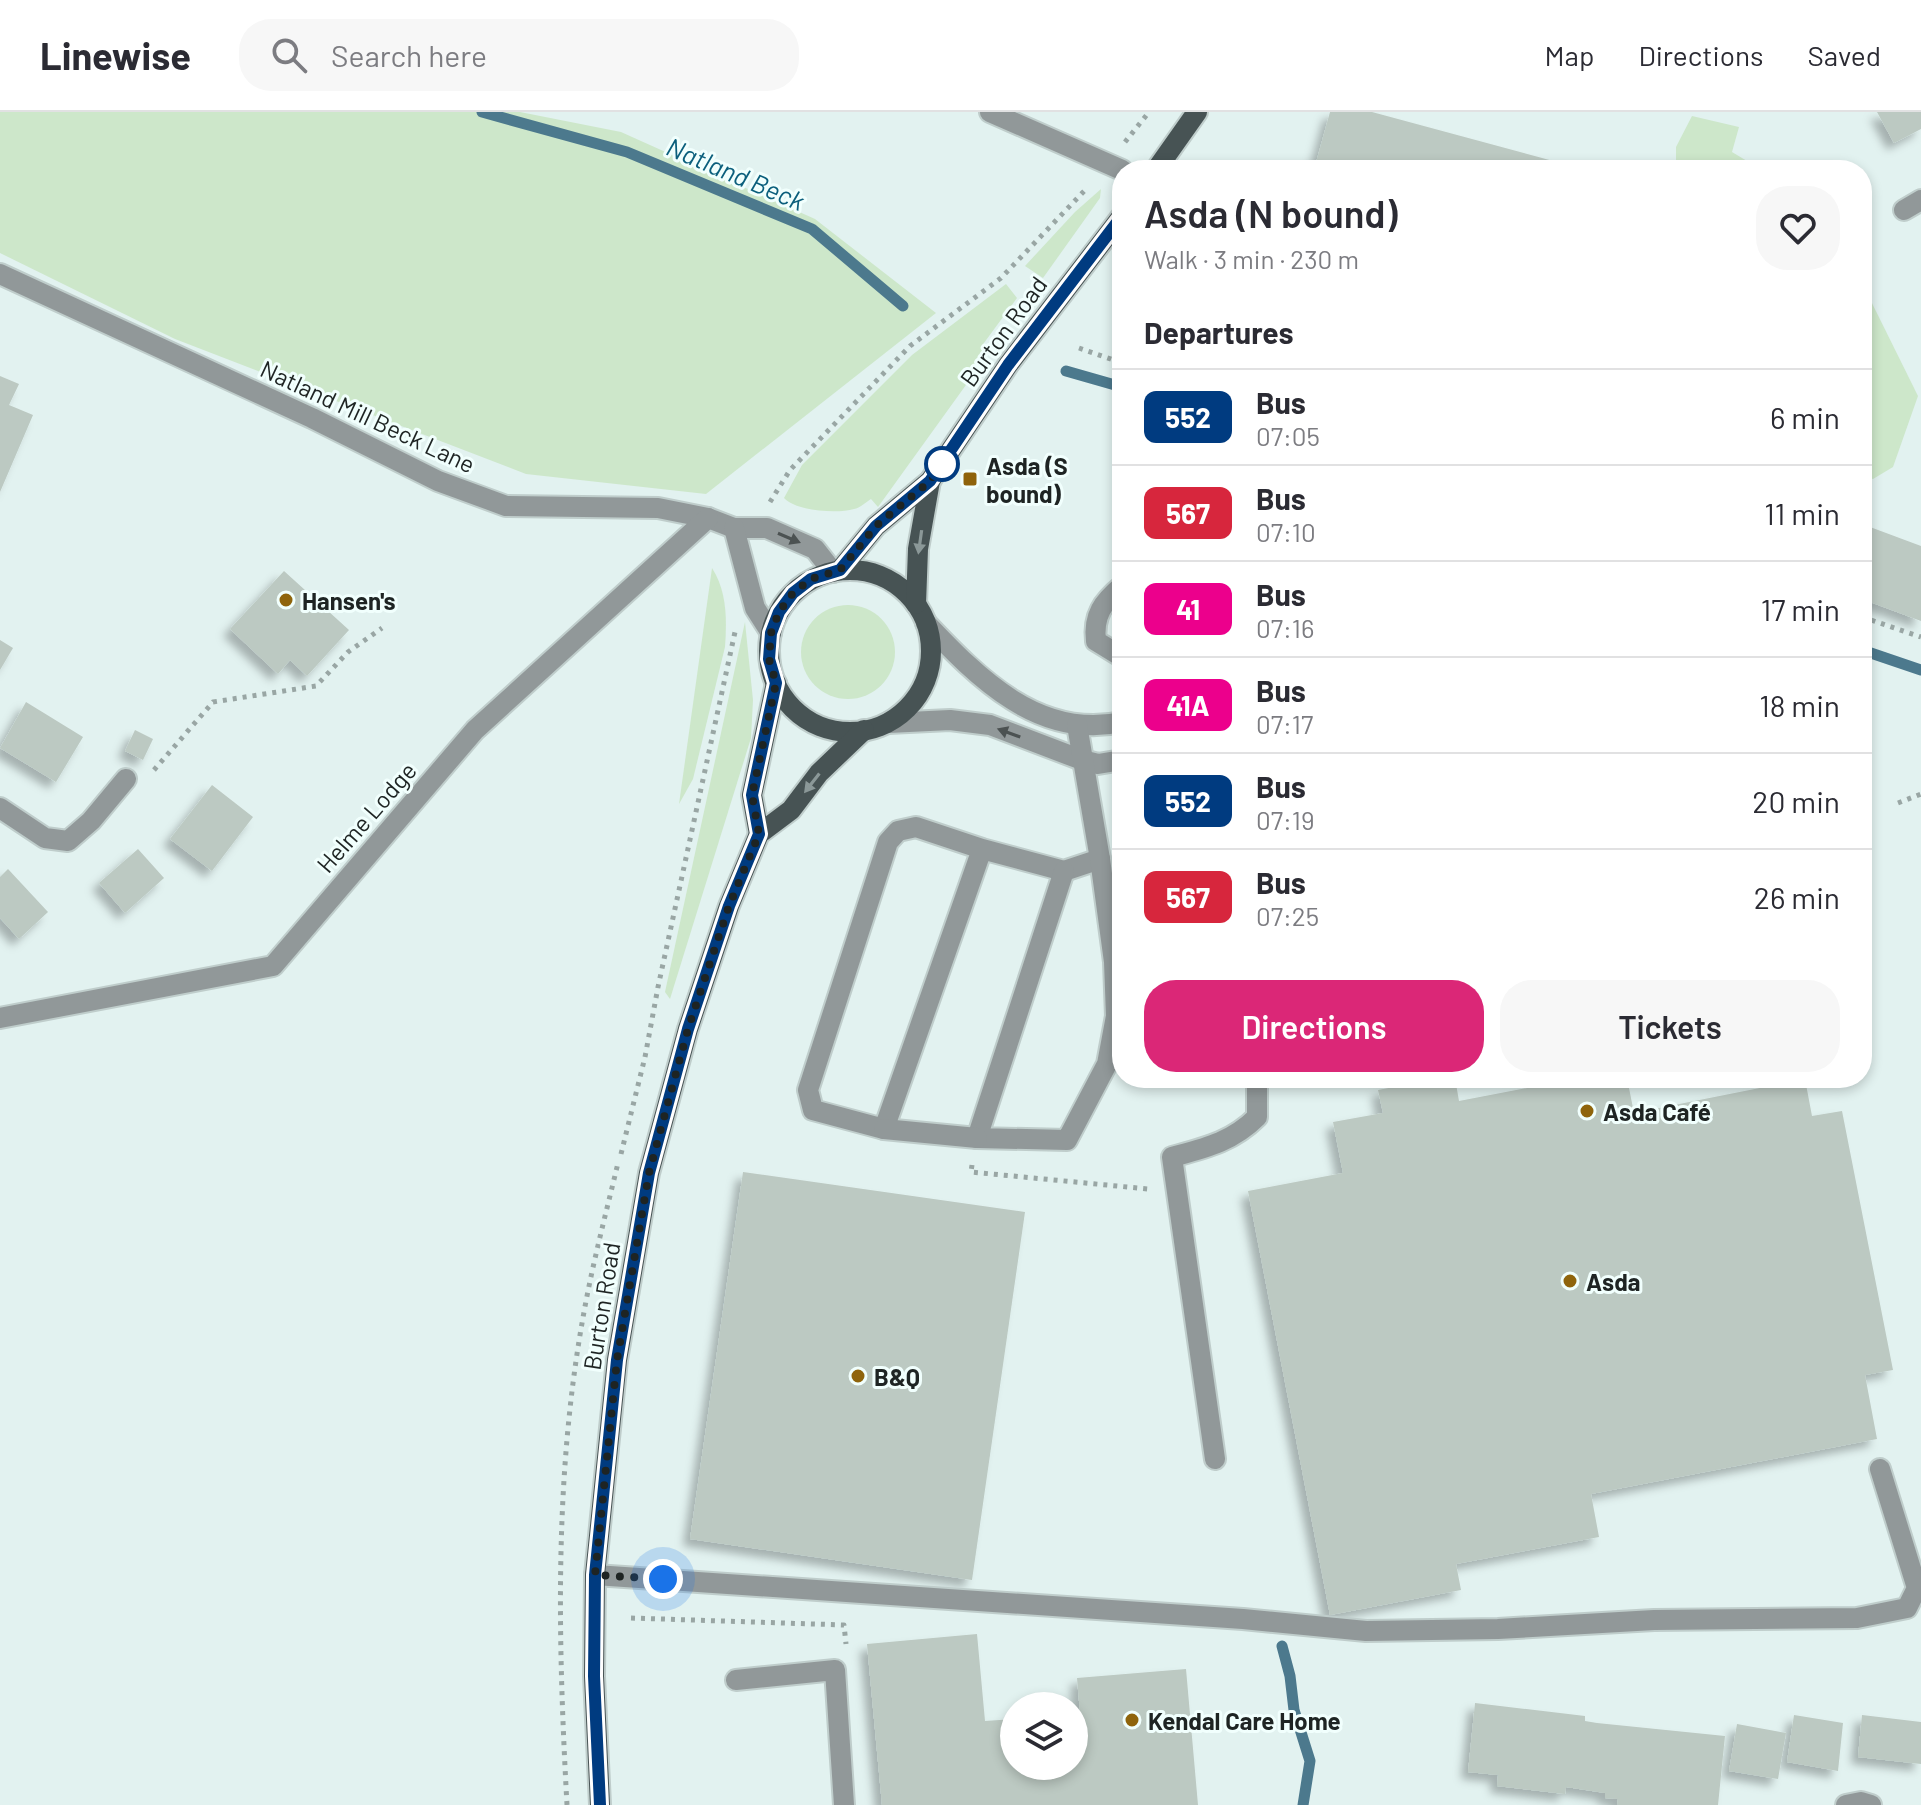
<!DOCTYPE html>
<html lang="en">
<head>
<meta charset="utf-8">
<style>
  :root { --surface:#fff; --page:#f7f7f7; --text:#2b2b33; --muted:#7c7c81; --line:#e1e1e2; --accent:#db2777 }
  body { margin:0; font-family:Barlow,sans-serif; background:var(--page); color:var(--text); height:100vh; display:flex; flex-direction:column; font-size:30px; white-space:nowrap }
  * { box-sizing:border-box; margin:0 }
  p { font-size:26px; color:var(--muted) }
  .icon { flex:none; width:44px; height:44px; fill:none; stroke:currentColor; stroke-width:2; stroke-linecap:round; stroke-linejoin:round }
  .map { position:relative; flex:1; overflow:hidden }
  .side { position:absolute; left:1112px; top:48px; width:760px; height:928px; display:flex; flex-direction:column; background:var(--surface); border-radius:32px; box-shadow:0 4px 12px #0003 }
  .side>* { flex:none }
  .badge { padding:0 16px; border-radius:12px; font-size:28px; line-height:52px }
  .tools { position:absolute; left:1000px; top:1580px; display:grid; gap:16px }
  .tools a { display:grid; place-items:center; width:88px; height:88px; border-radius:50%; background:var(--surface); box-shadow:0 4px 12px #0003; font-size:40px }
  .you { position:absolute; width:40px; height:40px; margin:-20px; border:6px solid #fff; border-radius:50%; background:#1a73e8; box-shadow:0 0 0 12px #1a73e833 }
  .map>.badge { position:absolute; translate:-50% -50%; box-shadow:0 0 0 4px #fff }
  h2 { padding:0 32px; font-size:30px; line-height:72px }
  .round { display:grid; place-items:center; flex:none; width:84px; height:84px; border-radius:32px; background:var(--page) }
  .head { display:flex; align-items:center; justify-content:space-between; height:136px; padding:0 32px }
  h1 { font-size:38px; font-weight:600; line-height:60px }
  .action { display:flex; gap:16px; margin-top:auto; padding:16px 32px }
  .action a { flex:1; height:92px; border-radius:32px; background:var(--accent); color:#fff; font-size:32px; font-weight:600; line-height:92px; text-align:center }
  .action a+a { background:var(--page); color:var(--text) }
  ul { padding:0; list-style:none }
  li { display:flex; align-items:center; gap:24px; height:96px; padding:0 32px; border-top:2px solid var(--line) }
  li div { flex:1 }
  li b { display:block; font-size:30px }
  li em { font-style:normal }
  li .badge { min-width:88px; font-weight:700; text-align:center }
  header { display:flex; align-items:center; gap:48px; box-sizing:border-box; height:112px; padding:0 40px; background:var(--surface); border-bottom:2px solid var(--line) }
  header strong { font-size:38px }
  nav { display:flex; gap:44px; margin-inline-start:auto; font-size:28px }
  .search { width:560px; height:72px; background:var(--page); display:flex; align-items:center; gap:20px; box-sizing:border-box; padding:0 28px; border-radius:32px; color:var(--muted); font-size:30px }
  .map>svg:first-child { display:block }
</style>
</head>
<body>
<header>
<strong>Linewise</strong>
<div class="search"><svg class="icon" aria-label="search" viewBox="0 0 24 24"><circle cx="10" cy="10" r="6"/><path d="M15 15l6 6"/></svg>Search here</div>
<nav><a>Map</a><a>Directions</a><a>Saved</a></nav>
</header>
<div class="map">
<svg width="1921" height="1693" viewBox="0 0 1921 1693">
  <defs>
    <filter id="shadow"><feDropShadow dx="-7" dy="7" stdDeviation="4" flood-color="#0004"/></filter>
  </defs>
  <rect width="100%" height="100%" fill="#e2f2f0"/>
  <g fill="#cde7ca">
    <polygon points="0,0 520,0 621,20 815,107 936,201 706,382 526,362 175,227 0,141"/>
    <polygon points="1692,4 1739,15 1732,40 1762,58 1676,58 1676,35"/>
    <polygon points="1101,77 1100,86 1043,166 1025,154 1075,100"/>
    <polygon points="1862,171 1918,284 1893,355 1873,367 1862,364"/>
    <path d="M1006 172 1017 186 981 235 989 241 878 395 871 387C866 390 860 396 854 397 837 402 796 399 784 386L802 353 912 243Z"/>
    <path d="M712 456C727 479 727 508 725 535L693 667 679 692Z"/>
    <circle cx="848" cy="540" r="47"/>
    <polygon points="745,510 753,588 751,626 670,887 665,880"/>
  </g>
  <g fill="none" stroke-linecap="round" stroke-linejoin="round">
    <g stroke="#4c798d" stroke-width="11">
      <polyline points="482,0 627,40 812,117 903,194"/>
      <polyline points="1066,259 1122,275"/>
      <polyline points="1862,538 1921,558"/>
      <polyline points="1282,1534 1290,1564 1294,1598 1310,1649 1303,1693"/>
    </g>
  </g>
  <g fill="#bcc9c2" filter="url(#shadow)">
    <polygon points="1330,0 1372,0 1568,53 1567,58 1314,58"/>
    <polygon points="1877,0 1921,0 1921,17 1894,31"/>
    <polygon points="0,264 19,272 9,293 33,303 0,380"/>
    <polygon points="1870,415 1921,434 1921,509 1862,487 1862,436"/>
    <polygon points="284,459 349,518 307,564 290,548 278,562 230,517"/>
    <polygon points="0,528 13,536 0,558"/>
    <polygon points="26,590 83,625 56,670 0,636"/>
    <polygon points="135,618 153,627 143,648 125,639"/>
    <polygon points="212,673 253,705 212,759 170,727"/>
    <polygon points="138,737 164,766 125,801 99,771"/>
    <polygon points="8,757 48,800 19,827 0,806 0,765"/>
    <polygon points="1441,966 1455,966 1459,989 1579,966 1627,966 1634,1001 1805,967 1812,1004 1842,999 1893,1258 1865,1263 1877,1327 1591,1382 1599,1425 1456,1452 1461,1478 1330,1503 1248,1079 1343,1061 1333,1010 1383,1001 1378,978"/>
    <polygon points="743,1060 1025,1100 972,1468 690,1427"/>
    <polygon points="977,1522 985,1609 1014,1607 1014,1654 1074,1654 1074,1601 1080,1601 1077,1566 1186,1557 1198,1693 882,1693 867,1532"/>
    <polygon points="1475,1591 1585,1604 1585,1609 1597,1611 1725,1624 1718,1693 1617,1693 1618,1687 1605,1686 1605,1681 1566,1675 1565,1682 1497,1674 1498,1663 1468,1660"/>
    <polygon points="1794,1603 1843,1611 1838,1659 1787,1650"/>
    <polygon points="1862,1603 1921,1610 1921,1652 1858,1645"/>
    <polygon points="1737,1612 1786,1621 1778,1667 1729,1659"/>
  </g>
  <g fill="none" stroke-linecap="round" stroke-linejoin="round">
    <defs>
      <g id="lane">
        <polyline points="1904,98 1921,88"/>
        <path d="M1122 474C1103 490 1093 503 1096 529L1122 545"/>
        <path d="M926 511C978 566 1039 628 1122 610"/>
        <polyline points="888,611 950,608 990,613 1082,648 1098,652 1122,648"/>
        <polyline points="982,737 916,715 898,719 888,730 808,978 813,998 884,1017 982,737 1064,759 1100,747"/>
        <polyline points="1064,759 977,1026 1067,1028 1107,952 1116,904 1114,850 1100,747 1077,613"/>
        <polyline points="884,1017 977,1026"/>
        <path d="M1215 1347 1172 1045C1205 1036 1232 1030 1257 1005V966"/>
        <polyline points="595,1463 1243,1507 1366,1519 1498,1517 1654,1508 1857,1506 1907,1496 1917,1476 1880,1357"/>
        <polyline points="736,1568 835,1558 844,1693"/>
      </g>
      <g id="street">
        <polyline points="990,0 1122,58"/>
        <polyline points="0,162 312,306 438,369 506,394 658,396 708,406 734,416 767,416 815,437 833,460"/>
        <polyline points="734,416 755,496 771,521"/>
        <polyline points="0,696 45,726 68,729 91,709 126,667"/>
        <polyline points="0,906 273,854 475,618 708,406"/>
        <polyline points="1846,1693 1861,1690 1871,1693"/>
      </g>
      <g id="primary">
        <polyline points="1156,58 1197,0"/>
        <polyline points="840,458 876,414 930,369 1008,253 1122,104"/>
        <circle cx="850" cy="539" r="81"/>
        <polyline points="916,492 918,437 930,369"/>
        <polyline points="759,722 752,683 776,571"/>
        <polyline points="600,1693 594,1564 595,1463 617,1248 649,1061 688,917 729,794 759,722 791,698 819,661 864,618"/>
      </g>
    </defs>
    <use href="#lane" stroke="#bfcdcb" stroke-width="24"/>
    <use href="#street" stroke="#bfcdcb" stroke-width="24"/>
    <use href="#primary" stroke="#bfcdcb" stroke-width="24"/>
    <g stroke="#99a6a4" stroke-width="5" stroke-dasharray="4 6" stroke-linecap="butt">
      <polyline points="1125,30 1149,0"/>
      <polyline points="1079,236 1122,251"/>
      <polyline points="770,390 790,358 910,234 1001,166 1088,75"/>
      <polyline points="1862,505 1921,525"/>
      <polyline points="154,658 213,590 316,574 348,540 382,516"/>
      <polyline points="1898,691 1921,682"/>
      <polyline points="1416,971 1417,966"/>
      <polyline points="621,1042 645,945 658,875 735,520"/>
      <polyline points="972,1053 971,1060 1148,1077"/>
      <polyline points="631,1506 844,1513 846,1532"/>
      <path d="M567 1693C558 1529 554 1363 584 1200 593 1150 606 1101 618 1051"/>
    </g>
    <use href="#lane" stroke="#919899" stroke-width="20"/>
    <use href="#street" stroke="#919899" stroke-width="20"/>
    <use href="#primary" stroke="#475354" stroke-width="20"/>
  </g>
  <defs><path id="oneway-solid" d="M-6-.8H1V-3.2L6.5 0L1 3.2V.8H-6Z" transform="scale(2)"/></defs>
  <g fill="#4c5252">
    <use href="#oneway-solid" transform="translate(789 426) rotate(23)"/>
    <use href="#oneway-solid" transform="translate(1009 621) rotate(-160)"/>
  </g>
  <g fill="#8b9898">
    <use href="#oneway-solid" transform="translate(920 430) rotate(98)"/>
    <use href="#oneway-solid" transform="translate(812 671) rotate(128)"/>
  </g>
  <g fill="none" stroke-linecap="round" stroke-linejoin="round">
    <defs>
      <polyline id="line" points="600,1693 594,1564 595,1463 617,1248 649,1061 688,917 729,794 759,722 752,683 776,571 769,547 771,521 779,500 793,481 811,467 840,458 876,414 930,369 1008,253 1122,104"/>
    </defs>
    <use href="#line" stroke="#fff" stroke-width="18"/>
    <use href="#line" stroke="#003b80" stroke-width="12"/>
    <polyline stroke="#1e2423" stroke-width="8" stroke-dasharray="0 14.4" points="663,1467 595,1463 617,1248 649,1061 688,917 729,794 759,722 752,683 776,571 769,547 771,521 779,500 793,481 811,467 840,458 876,414 930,369 942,352"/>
  </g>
  <circle fill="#fff" stroke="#003b80" stroke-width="4" cx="942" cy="352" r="16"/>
  <g fill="#8f640c" stroke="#f1fffd" stroke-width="3">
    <rect x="962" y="359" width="16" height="16" rx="4"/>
    <circle cx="286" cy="488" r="8"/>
    <circle cx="1587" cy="999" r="8"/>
    <circle cx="1570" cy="1169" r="8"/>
    <circle cx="858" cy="1264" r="8"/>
    <circle cx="1132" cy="1608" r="8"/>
  </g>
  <g text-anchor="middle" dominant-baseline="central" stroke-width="6" stroke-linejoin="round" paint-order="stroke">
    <g font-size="24" fill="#1e2423" stroke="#f1fffd">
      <text transform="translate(1003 219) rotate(-54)">Burton Road</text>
      <text transform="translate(368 304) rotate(25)">Natland Mill Beck Lane</text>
      <text transform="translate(366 705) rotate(-49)">Helme Lodge</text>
      <text transform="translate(601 1194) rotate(-81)">Burton Road</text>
    </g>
    <g font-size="24" font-weight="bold" fill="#1e2423" stroke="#f1fffd" text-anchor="start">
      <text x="986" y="353">Asda (S<tspan x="986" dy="28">bound)</tspan></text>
      <text x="302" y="488">Hansen's</text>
      <text x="1603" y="999">Asda Café</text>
      <text x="1586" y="1169">Asda</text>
      <text x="874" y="1264">B&amp;Q</text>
      <text x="1148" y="1608">Kendal Care Home</text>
    </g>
    <g font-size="26" font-style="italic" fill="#0b5f7c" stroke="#f1fffd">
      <text transform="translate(736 61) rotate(23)">Natland Beck</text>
    </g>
  </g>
</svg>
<div class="tools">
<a><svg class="icon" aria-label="layers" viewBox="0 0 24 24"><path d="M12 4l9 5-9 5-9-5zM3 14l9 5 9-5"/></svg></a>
</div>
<div class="you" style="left:663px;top:1467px"></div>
<section class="side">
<div class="head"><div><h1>Asda (N bound)</h1><p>Walk · 3 min · 230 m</p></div><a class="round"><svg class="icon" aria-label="heart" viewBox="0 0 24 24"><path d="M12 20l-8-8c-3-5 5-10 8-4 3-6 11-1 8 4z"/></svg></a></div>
<h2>Departures</h2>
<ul>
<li><span class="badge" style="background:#003b80;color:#fff">552</span><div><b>Bus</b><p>07:05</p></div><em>6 min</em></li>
<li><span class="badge" style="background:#d7263d;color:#fff">567</span><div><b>Bus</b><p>07:10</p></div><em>11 min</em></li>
<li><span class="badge" style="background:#ec008c;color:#fff">41</span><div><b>Bus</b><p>07:16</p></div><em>17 min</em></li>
<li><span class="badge" style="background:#ec008c;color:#fff">41A</span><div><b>Bus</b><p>07:17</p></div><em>18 min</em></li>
<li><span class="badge" style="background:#003b80;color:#fff">552</span><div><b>Bus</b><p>07:19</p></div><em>20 min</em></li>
<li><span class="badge" style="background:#d7263d;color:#fff">567</span><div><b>Bus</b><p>07:25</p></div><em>26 min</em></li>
</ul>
<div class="action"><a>Directions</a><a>Tickets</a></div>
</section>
</div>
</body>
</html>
